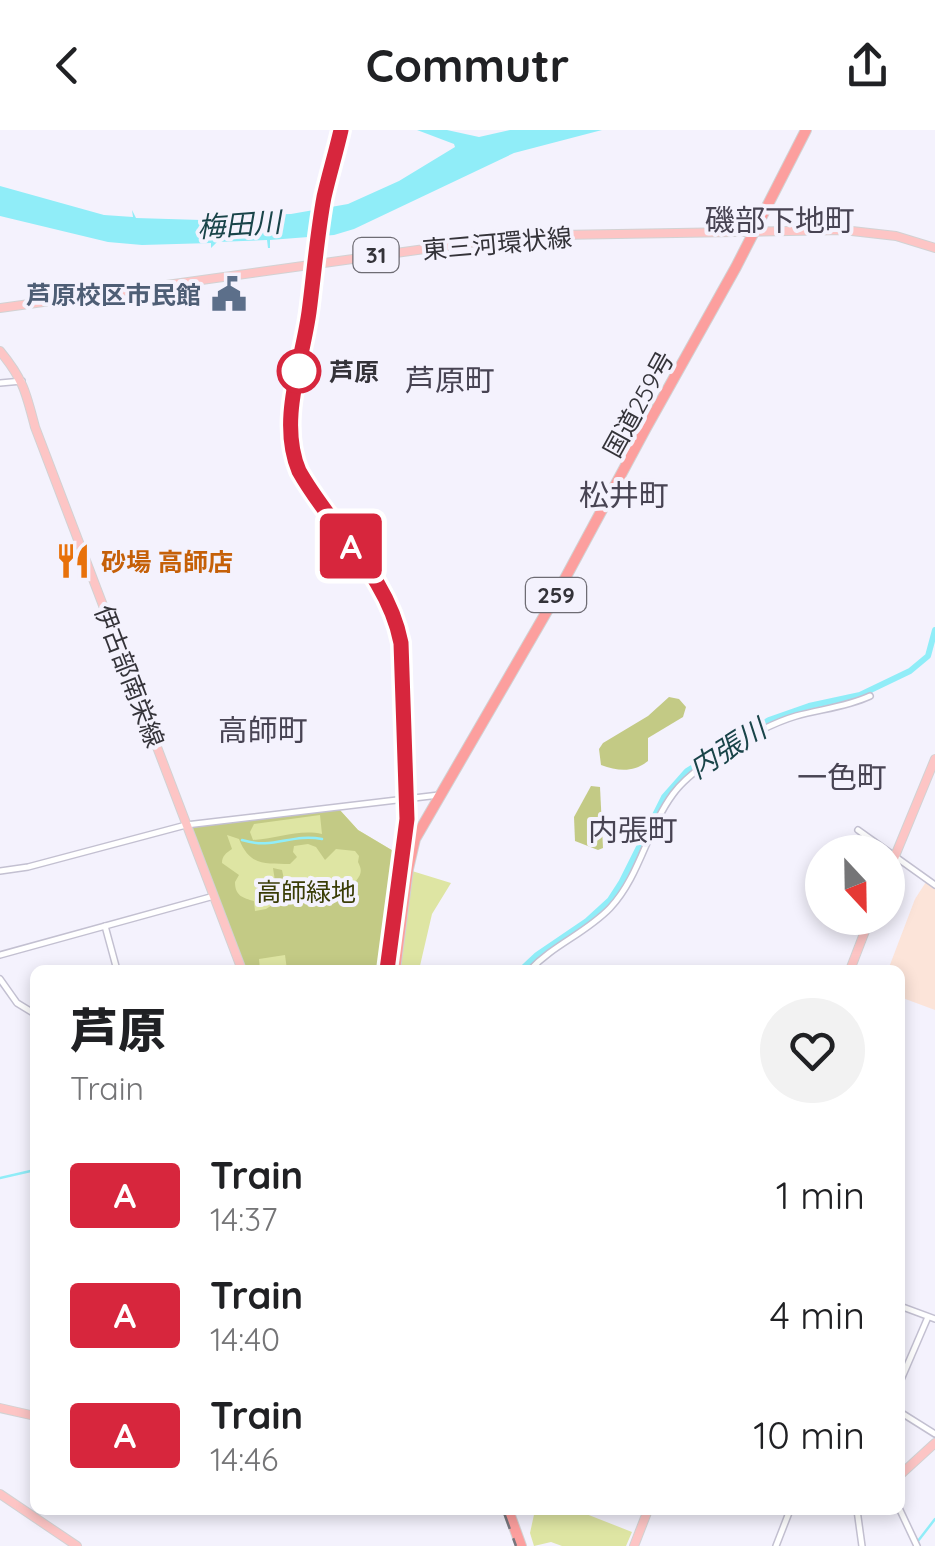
<!DOCTYPE html>
<html lang="en">
<head>
<meta charset="utf-8">
<style>
  :root { --surface:#fff; --page:#f2f2f2; --text:#202124; --muted:#757577 }
  body { margin:0; font-family:Quicksand,"Noto Sans JP",sans-serif; background:var(--page); color:var(--text); height:100vh; display:flex; flex-direction:column; font-size:38px; white-space:nowrap }
  * { box-sizing:border-box; margin:0 }
  p { font-size:32px; color:var(--muted) }
  .icon { flex:none; width:55px; height:55px; fill:none; stroke:currentColor; stroke-width:2; stroke-linecap:round; stroke-linejoin:round }
  .map { position:relative; flex:1; overflow:hidden }
  .details { position:absolute; left:30px; top:835px; width:875px; height:550px; display:flex; flex-direction:column; background:var(--surface); border-radius:15px; box-shadow:0 5px 15px #0003 }
  .details>* { flex:none }
  .badge { padding:0 20px; border-radius:8px; font-size:35px; line-height:65px }
  .needle { width:65px; rotate:158deg }
  .controls { position:absolute; left:805px; top:705px; display:grid; gap:20px }
  .controls a { display:grid; place-items:center; width:100px; height:100px; border-radius:50%; background:var(--surface); box-shadow:0 5px 15px #0003; font-size:50px }
  .map>.badge { position:absolute; translate:-50% -50%; box-shadow:0 0 0 5px #fff }
  .round { display:grid; place-items:center; flex:none; width:105px; height:105px; border-radius:52px; background:var(--page) }
  .head { display:flex; align-items:center; justify-content:space-between; height:170px; padding:0 40px }
  h1 { font-size:48px; font-weight:800; line-height:75px }
  ul { padding:0; list-style:none }
  li { display:flex; align-items:center; gap:30px; height:120px; padding:0 40px }
  li div { flex:1 }
  li b { display:block; font-size:38px }
  li em { font-style:normal }
  li .badge { min-width:110px; font-weight:700; text-align:center }
  header { display:flex; justify-content:space-between; align-items:center; height:130px; padding:0 40px; background:var(--surface); font-size:45px; font-weight:800 }
  .map>svg:first-child { display:block }
</style>
</head>
<body>
<header><svg class="icon" aria-label="back" viewBox="0 0 24 24"><path d="M15 5l-7 7 7 7"/></svg>Commutr<svg class="icon" aria-label="share" viewBox="0 0 24 24"><path d="M12 15V3M7 8l5-5 5 5M5 13v7h14v-7"/></svg></header>
<div class="map">
<svg width="935" height="1416" viewBox="0 0 935 1416">
  <rect width="100%" height="100%" fill="#f4f2fd"/>
  <polygon fill="#fce4d9" points="926,752 935,758 935,880 900,867 900,840 888,840 915,769"/>
  <g fill="#dee5a3">
    <polygon points="338,678 358,700 400,725 398,740 412,741 451,753 432,784 419,840 244,840 193,696"/>
    <polygon points="535,1380 576,1380 632,1402 626,1416 562,1416 551,1412 534,1416 530,1403"/>
  </g>
  <g fill="#c3ca85" fill-rule="evenodd">
    <path d="M669 567 679 569 686 577 683 587 648 608V631C633 643 618 641 601 635L599 619 603 613 648 586Z"/>
    <polygon points="591,656 600,657 603,718 598,720 575,711 574,687"/>
    <path d="M338 678 358 700 400 725 386 840H287L285 825 259 829 260 840H244L189 698 193 696ZM320 685 322 704C298 699 278 709 253 710L250 702 254 694ZM227 705 239 709C250 737 266 733 290 734L297 727 293 722 294 716 308 714 316 717 325 730 336 719 355 721 359 726 358 732C362 740 362 743 356 751L346 753 347 764C323 761 309 776 286 759L282 740 273 738 278 771 266 779 255 781 254 771C243 768 235 766 235 752L239 745 222 733C222 726 226 723 232 719Z"/>
  </g>
  <polygon fill="#90edf8" points="417,0 447,0 479,7 510,0 602,0 514,23 354,99 334,105 270,110 270,118 268,118 267,110 217,112 211,118 211,113 142,115 108,112 0,86 0,56 104,85 133,87 132,80 136,88 201,90 254,85 256,81 257,85 291,84 348,74 399,51 455,17 454,14"/>
  <g fill="none" stroke-linecap="round" stroke-linejoin="round">
    <g stroke="#90edf8" stroke-width="2.5">
      <path d="M242 710C274 720 291 703 322 709"/>
      <polyline points="0,1048 35,1040"/>
      <polyline points="918,1411 935,1389"/>
    </g>
    <polyline stroke="#90edf8" stroke-width="6" points="521,840 537,825 587,791 610,770 621,753 664,667 687,641 769,590 809,576 860,565 910,541 928,526 935,500"/>
    <defs>
      <g id="minor">
        <polyline points="0,253 22,251"/>
        <polyline points="858,700 935,755"/>
        <polyline points="0,741 28,737 186,695 439,665"/>
        <polyline points="105,796 117,840"/>
        <polyline points="0,825 214,766"/>
        <path d="M530 840C553 815 586 803 610 778 640 746 647 699 673 664 694 635 762 596 796 586 821 579 846 577 870 566"/>
        <polyline points="0,849 17,873 35,884"/>
        <polyline points="900,1176 935,1189"/>
        <polyline points="900,1252 928,1187"/>
        <polyline points="900,1282 935,1304"/>
        <polyline points="857,1380 862,1416"/>
        <polyline points="900,1380 917,1416"/>
        <polyline points="776,1416 790,1380"/>
      </g>
      <g id="major">
        <polyline points="0,178 504,108 559,105 843,100 896,106 935,118"/>
        <path d="M0 221C23 249 26 262 35 297L242 840"/>
        <polyline points="888,743 935,629"/>
        <polyline points="850,840 870,788"/>
        <polyline points="0,1278 35,1286"/>
        <polyline points="900,1345 935,1313"/>
        <polyline points="0,1364 77,1416"/>
        <polyline points="634,1416 648,1380"/>
      </g>
      <g id="highway">
        <polyline points="395,840 408,739 415,709 554,469 646,298 736,137 806,0"/>
        <polyline points="508,1380 521,1416"/>
      </g>
    </defs>
    <use href="#minor" stroke="#c3c0d1" stroke-width="8"/>
    <use href="#major" stroke="#d2d2d3" stroke-width="10"/>
    <use href="#highway" stroke="#d2d2d3" stroke-width="12"/>
    <use href="#minor" stroke="#fff" stroke-width="5"/>
    <use href="#major" stroke="#fdc5c5" stroke-width="8"/>
    <use href="#highway" stroke="#fc9f9e" stroke-width="10"/>
    <g stroke="#77767d" stroke-width="2.5" stroke-dasharray="20 10" stroke-linecap="butt">
      <polyline points="341,0 324,68 301,231 292,277 290,304 294,328 305,351 381,456 391,478 399,503 405,578 407,689 387,840"/>
      <polyline points="503,1380 516,1416"/>
    </g>
  </g>
  <g fill="none" stroke-linecap="round" stroke-linejoin="round">
    <defs>
      <path id="line" d="M341 0C336 22 329 45 324 67 317 105 314 144 309 182 302 233 278 291 299 341 332 400 388 445 401 513L407 689 387 840"/>
    </defs>
    <use href="#line" stroke="#fff" stroke-width="22"/>
    <use href="#line" stroke="#d7263d" stroke-width="15"/>
  </g>
  <defs>
    <symbol id="civic-bare" viewBox="-9 -9 18 18"><path d="M-.6-6.5H3V-4.5H.6V-3L4-1V1h2V6H-6V1h2V-1L-.6-3ZM-1.2 2.5V6h2.4V2.5Z" fill="#5c6f8a" stroke="#f4f2fd" stroke-width="2.5" paint-order="stroke"/></symbol>
    <symbol id="restaurant-bare" viewBox="-9 -9 18 18"><path d="M-5-6h1v4h1v-4h1v4h1v-4h1v5L-1.5 .5V6h-2V.5L-5-1ZM5-6V6H3V1.5H1.5Q1.5-4 5-6Z" fill="#e8710a" stroke="#f4f2fd" stroke-width="2.5" paint-order="stroke"/></symbol>
  </defs>
  <g fill-rule="evenodd">
    <use href="#civic-bare" x="204" y="139" width="50" height="50"/>
    <use href="#restaurant-bare" x="48" y="406" width="50" height="50"/>
  </g>
  <circle fill="#fff" stroke="#d7263d" stroke-width="5" cx="299" cy="241" r="20"/>
  <g text-anchor="middle" dominant-baseline="central" stroke-width="8" stroke-linejoin="round" paint-order="stroke">
    <g fill="#f4f2fd" stroke="#6e6c74" stroke-width="2.5">
      <rect x="353.5" y="108" width="45" height="34" rx="8"/>
      <rect x="526" y="448" width="60" height="34" rx="8"/>
    </g>
    <g font-size="22" font-weight="bold" fill="#343339">
      <text x="376" y="125">31</text>
      <text x="556" y="465">259</text>
    </g>
    <g font-size="25" fill="#343339" stroke="#f4f2fd">
      <text transform="translate(497 113) rotate(-5)">東三河環状線</text>
      <text transform="translate(638 274) rotate(-61)">国道259号</text>
      <text transform="translate(130 546) rotate(69)">伊古部南栄線</text>
    </g>
    <g font-size="25" font-weight="bold" fill="#4e5e75" stroke="#f4f2fd" text-anchor="end">
      <text x="201" y="164">芦原校区市民館</text>
    </g>
    <g font-size="25" font-weight="bold" fill="#343339" stroke="#f4f2fd" text-anchor="start">
      <text x="329" y="241">芦原</text>
    </g>
    <g font-size="25" font-weight="bold" fill="#c56008" stroke="#f4f2fd" text-anchor="start">
      <text x="101" y="431">砂場 高師店</text>
    </g>
    <g font-size="25" fill="#3a3d06" stroke="#f4f2fd">
      <text x="306" y="761">高師緑地</text>
    </g>
    <g font-size="28" font-style="italic" fill="#194449" stroke="#f4f2fd">
      <text transform="translate(239 94) rotate(-4)">梅田川</text>
      <text transform="translate(727 618) rotate(-32)">内張川</text>
    </g>
    <g font-size="30" fill="#484453" stroke="#f4f2fd">
      <text x="780" y="90">磯部下地町</text>
      <text x="450" y="250">芦原町</text>
      <text x="624" y="365">松井町</text>
      <text x="263" y="600">高師町</text>
      <text x="842" y="647">一色町</text>
      <text x="633" y="700">内張町</text>
    </g>
  </g>
</svg>
<div class="controls">
<a><svg class="needle" viewBox="-14 -14 28 28"><path d="M0-13l5 13h-10z" fill="#e53935"/><path d="M0 13l5-13h-10z" fill="#757577"/></svg></a>
</div>
<b class="badge" style="left:351px;top:416px;background:#d7263d;color:#fff">A</b>
<section class="details">
<div class="head"><div><h1>芦原</h1><p>Train</p></div><a class="round"><svg class="icon" aria-label="heart" viewBox="0 0 24 24"><path d="M12 20l-8-8c-3-5 5-10 8-4 3-6 11-1 8 4z"/></svg></a></div>
<ul>
<li><span class="badge" style="background:#d7263d;color:#fff">A</span><div><b>Train</b><p>14:37</p></div><em>1 min</em></li>
<li><span class="badge" style="background:#d7263d;color:#fff">A</span><div><b>Train</b><p>14:40</p></div><em>4 min</em></li>
<li><span class="badge" style="background:#d7263d;color:#fff">A</span><div><b>Train</b><p>14:46</p></div><em>10 min</em></li>
</ul>
</section>
</div>
</body>
</html>
